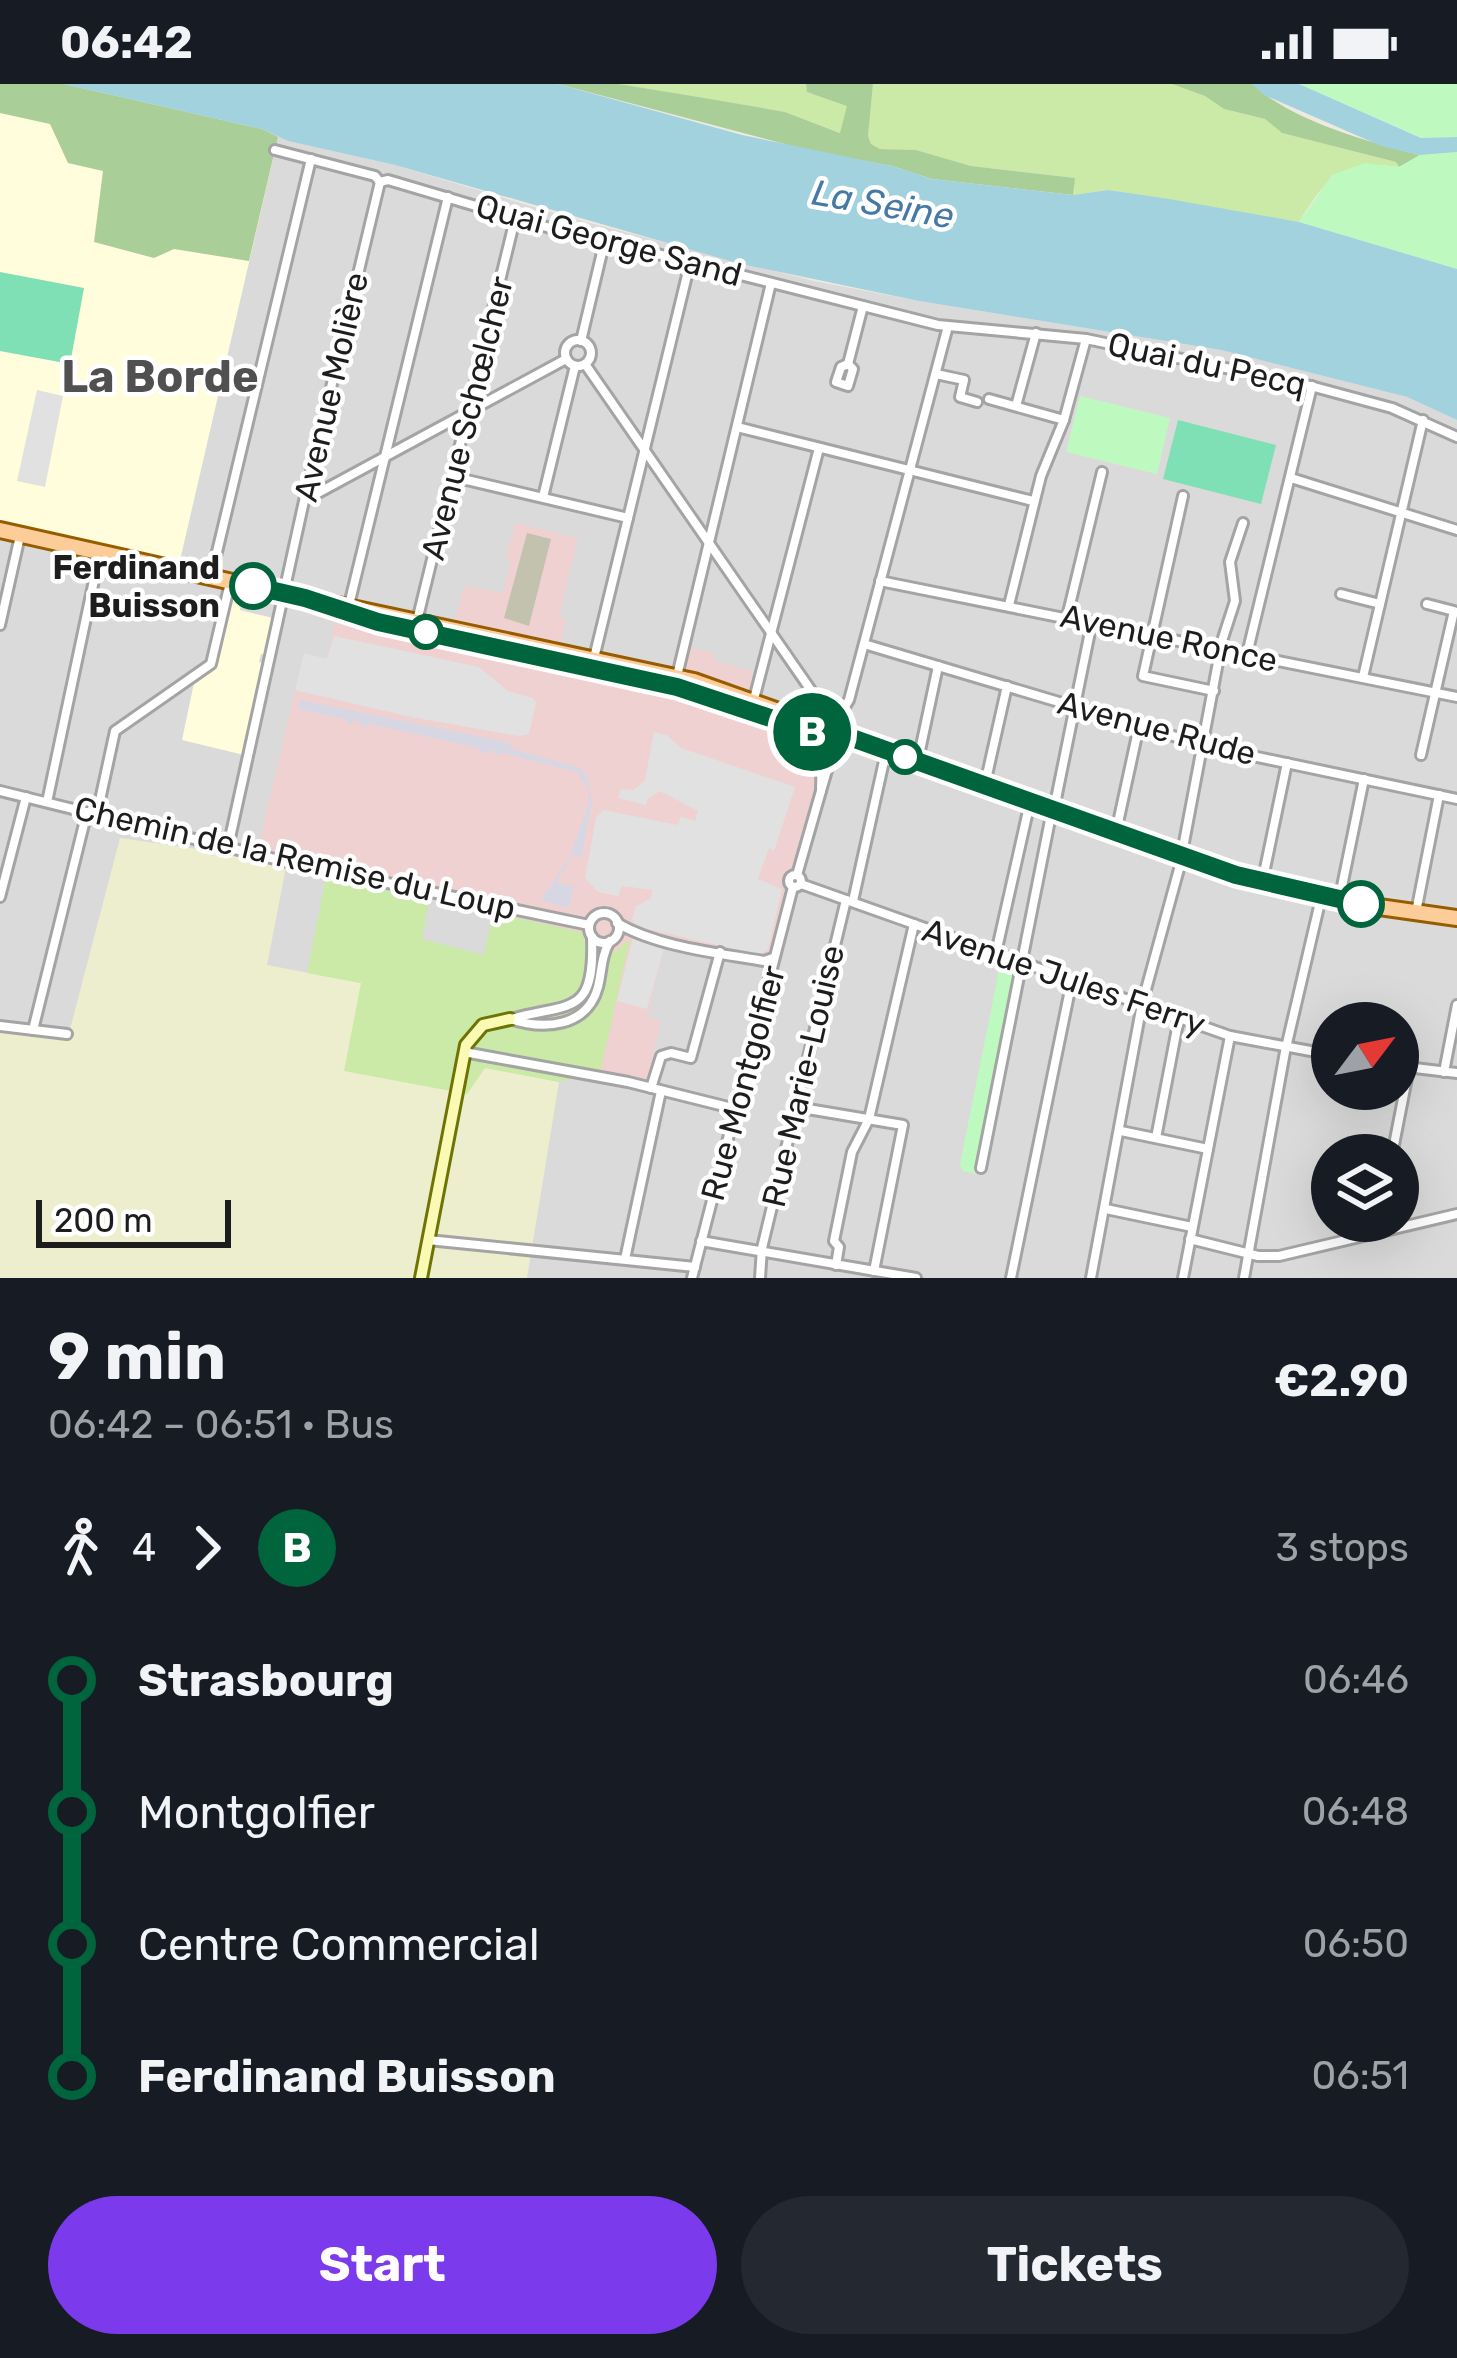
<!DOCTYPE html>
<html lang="en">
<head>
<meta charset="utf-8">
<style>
  :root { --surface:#171b24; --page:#242831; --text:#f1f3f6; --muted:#9ea1a6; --accent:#7c3aed }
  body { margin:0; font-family:Rubik,sans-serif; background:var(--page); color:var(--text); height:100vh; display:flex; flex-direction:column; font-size:45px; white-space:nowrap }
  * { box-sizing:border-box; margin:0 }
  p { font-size:39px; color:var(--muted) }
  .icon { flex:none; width:66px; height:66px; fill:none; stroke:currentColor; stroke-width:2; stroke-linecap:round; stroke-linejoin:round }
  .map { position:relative; height:1194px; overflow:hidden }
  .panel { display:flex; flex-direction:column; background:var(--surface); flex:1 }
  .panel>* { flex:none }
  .badge { padding:0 24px; border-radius:39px; font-size:42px; line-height:78px }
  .needle { width:78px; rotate:58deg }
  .buttons { position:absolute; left:1311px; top:918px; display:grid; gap:24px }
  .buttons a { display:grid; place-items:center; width:108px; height:108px; border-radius:50%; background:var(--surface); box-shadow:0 12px 48px #0002; font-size:60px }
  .scale { position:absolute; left:36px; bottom:30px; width:195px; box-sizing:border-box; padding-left:12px; border:6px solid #1d1d1d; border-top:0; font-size:33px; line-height:42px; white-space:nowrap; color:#1d1d1d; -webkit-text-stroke:9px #fff; paint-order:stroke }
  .map>.badge { position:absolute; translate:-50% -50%; box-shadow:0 0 0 6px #fff }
  .legs { display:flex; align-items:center; gap:18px; height:132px; padding:0 48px; font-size:39px }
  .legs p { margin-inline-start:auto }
  .overview { display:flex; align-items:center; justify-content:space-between; height:204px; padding:0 48px }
  h1 { font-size:66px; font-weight:700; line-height:90px }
  .button { display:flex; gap:24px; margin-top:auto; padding:24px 48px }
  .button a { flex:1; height:138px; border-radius:72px; background:var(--accent); color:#fff; font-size:48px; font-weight:700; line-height:138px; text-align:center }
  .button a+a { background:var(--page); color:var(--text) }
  ul { padding:0 48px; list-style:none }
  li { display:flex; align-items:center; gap:42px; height:132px; font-size:45px }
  li i { display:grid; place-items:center; width:18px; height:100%; margin:0 15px; background:currentColor }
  li i::after { content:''; width:30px; height:30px; margin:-15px; border:9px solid; border-radius:50%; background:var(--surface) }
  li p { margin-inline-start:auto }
  li:first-child i { background:linear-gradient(#0000 50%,currentColor 0) }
  li:last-child i { background:linear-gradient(currentColor 50%,#0000 0) }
  .status { display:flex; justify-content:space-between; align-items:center; height:84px; padding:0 60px; background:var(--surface); direction:ltr }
  .status svg { height:33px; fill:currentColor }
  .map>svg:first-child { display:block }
</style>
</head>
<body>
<div class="status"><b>06:42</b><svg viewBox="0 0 49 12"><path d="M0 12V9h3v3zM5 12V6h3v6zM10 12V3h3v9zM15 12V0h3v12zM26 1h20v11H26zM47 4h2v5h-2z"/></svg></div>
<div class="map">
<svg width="1457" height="1194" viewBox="0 0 1457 1194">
  <rect width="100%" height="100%" fill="#eeeae2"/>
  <path fill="#dbdada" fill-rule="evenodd" d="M0 0H64L262 45 288 57 395 81 567 133 814 197 919 217 1221 266 1407 313 1457 336V1194H0ZM1332 939H1398V1005H1332ZM1332 1071H1398V1137H1332Z"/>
  <polygon fill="#f0d1d1" points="515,439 578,454 559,532 566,535 560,565 683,589 689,563 714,570 713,576 761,590 756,616 837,645 776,887 665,860 647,933 661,937 647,998 600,989 629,857 614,868 588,863 581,848 256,774 304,569 327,575 337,530 452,547 464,502 503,509 511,477 505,476"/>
  <g fill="#fffddb">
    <polygon points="0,0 275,66 178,485 0,446"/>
    <polygon points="232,508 242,509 240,526 273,534 265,570 261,570 259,578 263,579 244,671 182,656 195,594 217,580"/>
  </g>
  <polygon fill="#c3c2ae" points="527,449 551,455 529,542 504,534"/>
  <polygon fill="#edeecd" points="120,754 287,778 267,881 361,899 485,983 559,998 527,1194 0,1194 0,946 68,953"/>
  <g fill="#cbe9a7">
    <polygon points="619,0 806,0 807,8 848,21 841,49 785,28"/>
    <path d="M873 0H1172L1205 12 1224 25 1265 35 1282 49 1396 78 1399 83C1342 76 1328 91 1299 138L1108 106 1073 111 1074 94 971 82 916 66 880 65 871 60 868 52Z"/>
    <polygon points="326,792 429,815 422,855 484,871 493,829 581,848 589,864 614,868 630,855 600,989 559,998 485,984 467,1010 344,987 361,899 307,889"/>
  </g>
  <g fill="#aace97">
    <polygon points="0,0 64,0 262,45 278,53 249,177 174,165 154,174 94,158 103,87 68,79 50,40 0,29"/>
    <polygon points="558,0 619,0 704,14 785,28 840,49 847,22 807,8 806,0 873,0 868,52 871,60 880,65 916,66 971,82 1075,94 1073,111 932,95 892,82 807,66"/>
    <path d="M1172 0H1253C1287 35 1373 60 1420 71L1399 83 1396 78 1282 49 1265 35 1224 25 1205 12Z"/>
  </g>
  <g fill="#befac0">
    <polygon points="1299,0 1457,0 1457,53 1422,54"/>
    <polygon points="1457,68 1457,185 1299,138 1332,91 1365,79 1399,83 1420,71"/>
    <polygon points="1080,312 1170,334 1157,390 1066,368"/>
    <polygon points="1002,872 1020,878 977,1090 963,1087 960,1080"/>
  </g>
  <g fill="#7fdfb5">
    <polygon points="0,188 84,204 70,280 0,267"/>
    <polygon points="1178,336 1276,361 1261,420 1163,395"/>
  </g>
  <g fill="#e1e1e1">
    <polygon points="37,306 63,312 45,403 17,397"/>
    <polygon points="334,552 479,583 508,607 533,614 536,618 529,650 518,652 411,633 295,606 304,569 327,575"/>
    <polygon points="654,648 667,651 681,664 795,703 774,767 769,764 758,795 782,805 768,866 760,871 636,842 632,835 636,822 650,815 653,806 622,802 618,812 598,808 585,794 596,734 604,726 677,741 681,733 695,737 698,727 660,707 648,714 646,721 618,714 621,705 634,706 645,696"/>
    <polygon points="633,853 665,860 647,925 617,917"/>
  </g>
  <polygon fill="#d7d7e4" points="300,616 502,657 511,660 511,665 578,683 587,693 592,719 581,773 572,771 557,798 574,803 569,824 541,816 570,772 588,721 589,707 577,688 501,669 498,672 492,666 481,670 479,664 369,640 365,644 357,636 348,641 346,635 298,625"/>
  <g fill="#a2d2dd">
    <polygon points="64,0 558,0 742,51 892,82 932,95 1073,111 1108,106 1169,115 1299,138 1457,185 1457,336 1407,313 1221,266 919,217 741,180 395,81 288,57 262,45"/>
    <polygon points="1253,0 1299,0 1421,54 1457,53 1457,68 1420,71 1381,62 1264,11"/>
  </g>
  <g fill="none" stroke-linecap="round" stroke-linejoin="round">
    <defs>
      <g id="street">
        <polyline points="275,66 375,92 380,98 388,96 604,160 610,158 938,241 1086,255 1303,300 1392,324 1457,353"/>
        <circle cx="578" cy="269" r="13"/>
        <polyline points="581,257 604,160"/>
        <polyline points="585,280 826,628 837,652 821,707 822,661 812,648"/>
        <polyline points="848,280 863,222"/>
        <polygon points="848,280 853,285 848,302 836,298 841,283"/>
        <polyline points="936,290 964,296 960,313 977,318"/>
        <polyline points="989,315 1064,336"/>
        <polyline points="1016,322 1036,249"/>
        <polyline points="737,343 1033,417"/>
        <polyline points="454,393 628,434"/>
        <polyline points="1291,394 1457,446"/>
        <polyline points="1183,412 1143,592 1214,607"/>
        <polyline points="543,413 575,282"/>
        <polyline points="305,416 566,275"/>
        <polyline points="211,493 311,75"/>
        <polyline points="880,497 1457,613"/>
        <polyline points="1341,510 1380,520"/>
        <polyline points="349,521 448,113"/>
        <polyline points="1009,521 1041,392 1064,336 1086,255"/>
        <polyline points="1067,533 1102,388"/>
        <polyline points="417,537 516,131"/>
        <polyline points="0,541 20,452"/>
        <polyline points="864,560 1210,663 1457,715"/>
        <polyline points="1247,570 1312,302"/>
        <polyline points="594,574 690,179"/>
        <polyline points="677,592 771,199"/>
        <polyline points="1363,593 1423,336"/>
        <polyline points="753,619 819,364"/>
        <polyline points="833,642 849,616 948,242"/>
        <polyline points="1421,671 1454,527 1427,520"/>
        <polyline points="918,676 938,582"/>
        <polyline points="985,700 1007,602"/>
        <polyline points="0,707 287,778 589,841"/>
        <polyline points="47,718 100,468"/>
        <polyline points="1054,725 1092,538"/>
        <polyline points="97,730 115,647 211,580 230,499"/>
        <polyline points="1116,748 1139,642"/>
        <polyline points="228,763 304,417 380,98"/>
        <circle cx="795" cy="797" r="6"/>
        <polyline points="797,791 821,707"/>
        <polyline points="1262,799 1287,679"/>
        <polyline points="801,800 1230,952 1332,971"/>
        <polyline points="0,813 26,713"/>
        <polyline points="853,817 886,668"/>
        <polyline points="1339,817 1364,695"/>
        <polyline points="1416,828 1439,711"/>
        <circle cx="604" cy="844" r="15"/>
        <path d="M617 839C658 863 718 869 764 877L773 874"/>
        <polyline points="996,869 1030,718"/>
        <path d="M510 935C543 946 587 944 598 903 602 887 601 872 610 857"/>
        <path d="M511 935C570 918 595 934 592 853"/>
        <polyline points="0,942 67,950"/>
        <polyline points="33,946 87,728"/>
        <polyline points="464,968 628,998 736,1025"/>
        <polyline points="1398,982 1457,989"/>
        <polyline points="1444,988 1457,921"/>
        <polyline points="651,1004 661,972 671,969 691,974 720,868"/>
        <polyline points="796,1023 903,1041 874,1187"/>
        <polyline points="1121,1047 1208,1065"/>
        <polyline points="1156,1054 1179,934"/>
        <polyline points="1392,1071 1409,984"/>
        <polyline points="981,1084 1052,726"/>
        <polyline points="1106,1125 1192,1143"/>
        <polyline points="1190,1155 1258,1172 1279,1172 1457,1130"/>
        <polyline points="428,1156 695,1183"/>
        <polyline points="701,1157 916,1194"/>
        <polyline points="625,1175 661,1007"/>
        <polyline points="836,1181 839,1163 834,1157 852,1068 869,1035 914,840"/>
        <polyline points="692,1194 793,803"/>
        <polyline points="760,1194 762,1164 846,816"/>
        <polyline points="1011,1194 1072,896"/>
        <polyline points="1091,1194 1142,920 1179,785 1222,557 1235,517 1230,478 1243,439"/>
        <polyline points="1183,1194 1230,952"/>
        <polyline points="1244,1194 1285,968 1321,814"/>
      </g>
      <polyline id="secondary" points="421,1194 466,961 483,941 510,935"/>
      <g id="primary">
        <polyline points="0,446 313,516"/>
        <polyline points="305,514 694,597 1250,795 1344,818 1457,834"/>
        <polyline points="351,530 417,546"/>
        <polyline points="456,554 677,603 732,620"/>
      </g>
    </defs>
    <use href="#street" stroke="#a4a4a4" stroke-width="14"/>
    <use href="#secondary" stroke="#6e7404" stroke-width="16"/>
    <use href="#primary" stroke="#965c00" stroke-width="20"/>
    <use href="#street" stroke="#fff" stroke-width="8"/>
    <use href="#secondary" stroke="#fafab5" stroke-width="10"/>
    <use href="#primary" stroke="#fccc99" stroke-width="14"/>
  </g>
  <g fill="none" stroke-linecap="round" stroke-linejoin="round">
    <defs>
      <polyline id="line-1" points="253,502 305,514 378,538 677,603 812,648 852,654 1236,791 1361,820"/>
    </defs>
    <use href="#line-1" stroke="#fff" stroke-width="27"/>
    <use href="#line-1" stroke="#00643c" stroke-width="18"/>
  </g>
  <g fill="#fff" stroke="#00643c" stroke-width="6">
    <circle cx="253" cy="502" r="21"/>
    <circle cx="426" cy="548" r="15"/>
    <circle cx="905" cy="673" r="15"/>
    <circle cx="1361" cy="820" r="21"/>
  </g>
  <g text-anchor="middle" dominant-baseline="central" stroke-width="9" stroke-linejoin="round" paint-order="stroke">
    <g font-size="33" fill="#1d1d1d" stroke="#fff">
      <text transform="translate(609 156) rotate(15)">Quai George Sand</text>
      <text transform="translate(1207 280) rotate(12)">Quai du Pecq</text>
      <text transform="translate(331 303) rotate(-77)">Avenue Molière</text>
      <text transform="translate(467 334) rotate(-76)">Avenue Schœlcher</text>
      <text transform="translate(1169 554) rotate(12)">Avenue Ronce</text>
      <text transform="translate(1157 644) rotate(15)">Avenue Rude</text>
      <text transform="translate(295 774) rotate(13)">Chemin de la Remise du Loup</text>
      <text transform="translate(1064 893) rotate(19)">Avenue Jules Ferry</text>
      <text transform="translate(803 992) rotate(-77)">Rue Marie-Louise</text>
      <text transform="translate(743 999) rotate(-75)">Rue Montgolfier</text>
    </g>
    <g font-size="33" font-weight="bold" fill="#1d1d1d" stroke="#fff" text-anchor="end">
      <text x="220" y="483">Ferdinand<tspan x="220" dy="38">Buisson</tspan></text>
    </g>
    <g font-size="36" font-style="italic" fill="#467aa5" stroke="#fff">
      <text transform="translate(883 120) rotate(10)">La Seine</text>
    </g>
    <g font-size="45" font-weight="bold" fill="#505050" stroke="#fff">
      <text x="160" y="292">La Borde</text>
    </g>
  </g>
</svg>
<div class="buttons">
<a><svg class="needle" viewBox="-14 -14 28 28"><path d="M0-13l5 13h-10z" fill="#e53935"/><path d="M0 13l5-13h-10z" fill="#9ea1a6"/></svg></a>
<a><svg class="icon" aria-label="layers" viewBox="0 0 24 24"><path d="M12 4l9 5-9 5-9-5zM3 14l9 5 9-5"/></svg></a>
</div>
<div class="scale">200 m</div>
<b class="badge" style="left:812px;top:648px;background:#00643c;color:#fff">B</b>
</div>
<section class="panel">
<div class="overview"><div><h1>9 min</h1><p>06:42 – 06:51 · Bus</p></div><b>€2.90</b></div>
<div class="legs"><svg class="icon" aria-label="walk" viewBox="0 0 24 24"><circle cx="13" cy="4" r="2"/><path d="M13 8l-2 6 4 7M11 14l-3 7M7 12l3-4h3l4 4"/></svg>4<svg class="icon" aria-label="forward" viewBox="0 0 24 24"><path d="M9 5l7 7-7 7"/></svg><b class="badge" style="background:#00643c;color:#fff">B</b><p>3 stops</p></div>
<ul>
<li><i style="color:#00643c"></i><b>Strasbourg</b><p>06:46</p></li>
<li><i style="color:#00643c"></i><span>Montgolfier</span><p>06:48</p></li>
<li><i style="color:#00643c"></i><span>Centre Commercial</span><p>06:50</p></li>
<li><i style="color:#00643c"></i><b>Ferdinand Buisson</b><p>06:51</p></li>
</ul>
<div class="button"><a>Start</a><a>Tickets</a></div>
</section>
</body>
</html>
